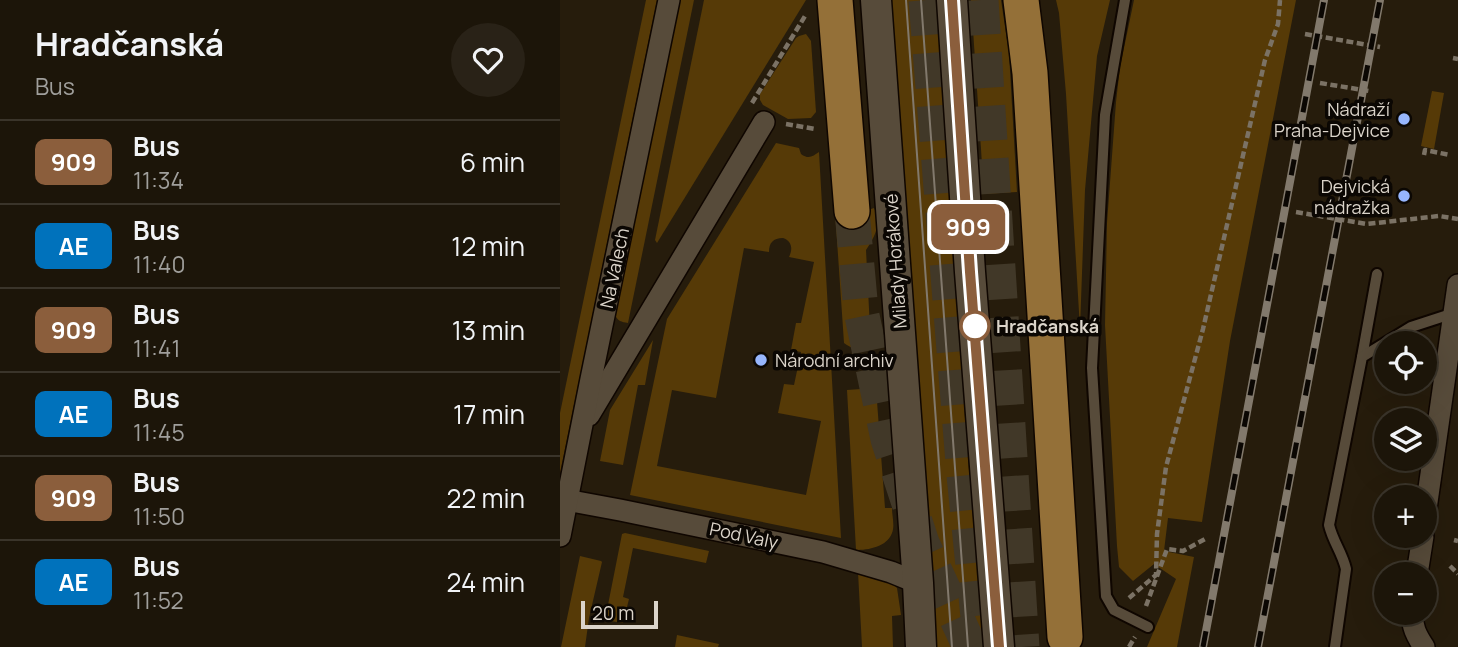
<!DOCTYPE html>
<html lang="en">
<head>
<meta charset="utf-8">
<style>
  :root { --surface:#1c1509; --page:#292217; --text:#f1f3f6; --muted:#a09f9c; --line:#3a342a }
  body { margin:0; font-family:Manrope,sans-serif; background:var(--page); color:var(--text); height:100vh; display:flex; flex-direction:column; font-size:26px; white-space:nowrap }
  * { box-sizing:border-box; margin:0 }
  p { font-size:23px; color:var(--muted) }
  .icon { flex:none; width:38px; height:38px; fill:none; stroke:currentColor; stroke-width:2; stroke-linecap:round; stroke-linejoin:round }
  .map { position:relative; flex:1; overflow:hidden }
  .panel { display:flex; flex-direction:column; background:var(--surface); width:560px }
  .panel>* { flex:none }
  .badge { padding:0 14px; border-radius:10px; font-size:24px; line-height:46px }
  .tools { position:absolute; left:814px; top:331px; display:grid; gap:14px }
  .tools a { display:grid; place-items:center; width:63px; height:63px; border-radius:50%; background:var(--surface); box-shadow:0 7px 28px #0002,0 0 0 2px var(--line); font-size:35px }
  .scale { position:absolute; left:21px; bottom:18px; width:77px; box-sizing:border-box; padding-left:7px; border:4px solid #dbd4ca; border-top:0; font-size:19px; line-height:24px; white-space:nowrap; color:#dbd4ca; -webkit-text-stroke:5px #0b0703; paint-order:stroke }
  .map>.badge { position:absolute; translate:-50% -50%; box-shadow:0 0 0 4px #fff }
  .round { display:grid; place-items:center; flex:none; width:74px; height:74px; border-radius:37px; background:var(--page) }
  .summary { display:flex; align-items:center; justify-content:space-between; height:119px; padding:0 35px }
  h1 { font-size:33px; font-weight:700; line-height:52px }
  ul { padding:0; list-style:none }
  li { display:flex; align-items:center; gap:21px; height:84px; padding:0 35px; border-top:2px solid var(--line) }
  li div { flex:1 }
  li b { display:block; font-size:26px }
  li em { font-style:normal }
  li .badge { min-width:77px; font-weight:700; text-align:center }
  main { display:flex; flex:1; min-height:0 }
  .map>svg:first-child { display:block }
</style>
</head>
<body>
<main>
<section class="panel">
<div class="summary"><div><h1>Hradčanská</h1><p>Bus</p></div><a class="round"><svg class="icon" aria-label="heart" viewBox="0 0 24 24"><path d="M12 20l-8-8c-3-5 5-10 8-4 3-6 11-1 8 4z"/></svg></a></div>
<ul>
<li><span class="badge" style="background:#8b5e3c;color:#fff">909</span><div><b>Bus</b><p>11:34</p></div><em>6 min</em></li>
<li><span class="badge" style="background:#0072bc;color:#fff">AE</span><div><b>Bus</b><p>11:40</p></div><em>12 min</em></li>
<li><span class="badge" style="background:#8b5e3c;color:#fff">909</span><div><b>Bus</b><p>11:41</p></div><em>13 min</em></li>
<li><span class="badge" style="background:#0072bc;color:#fff">AE</span><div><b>Bus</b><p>11:45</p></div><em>17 min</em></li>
<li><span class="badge" style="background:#8b5e3c;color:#fff">909</span><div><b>Bus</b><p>11:50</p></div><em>22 min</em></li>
<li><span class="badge" style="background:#0072bc;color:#fff">AE</span><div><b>Bus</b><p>11:52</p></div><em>24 min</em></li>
</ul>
</section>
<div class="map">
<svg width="898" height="647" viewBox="0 0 898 647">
  <rect width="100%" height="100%" fill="#261c0c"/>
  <g fill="#563a07" fill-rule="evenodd">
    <polygon points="86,0 97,0 0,473 0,413"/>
    <path d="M119 0H134L68 323C61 322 58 321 55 315Z"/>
    <polygon points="144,0 246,0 97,243 95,240"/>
    <polygon points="330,0 377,0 395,246 406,435 424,647 375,647"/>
    <polygon points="411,0 441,0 449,53 457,192 424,194"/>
    <polygon points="496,0 550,0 537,56 525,190 520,329 506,94 499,13"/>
    <polygon points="574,0 736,0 670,341 642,522 608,518 604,551 634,557 617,647 587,647 616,579 594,564 573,581 559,567 557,546 545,325 547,223 556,102 560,67"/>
    <polygon points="246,34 251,41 256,112 251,118 228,119 203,105 200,100 200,94 236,38 239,36"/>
    <polygon points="872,91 884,93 874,149 861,146"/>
    <path d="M216 143 239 148 241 154C249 160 253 156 259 152L281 538 70 495 107 319ZM223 238C232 241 233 249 229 257L254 262 241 323H236L231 350 241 352 234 385 224 384 218 413 261 421 246 495 97 466 112 390 156 398 184 248 209 252C209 243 213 238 223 238Z"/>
    <path d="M314 208C322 223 315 237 306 250L311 348C302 353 292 349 284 343L275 211H305Z"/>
    <polygon points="93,340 85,385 78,385 63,465 40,461 50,410"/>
    <path d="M316 388 325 508H332C332 516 335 526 332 533 327 547 308 550 296 550L287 390Z"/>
    <polygon points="65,533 149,551 146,563 73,548 63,597 69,599 63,623 45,620 62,534"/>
    <polygon points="20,556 41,561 42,562 29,618 25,647 1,647"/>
    <polygon points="298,572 331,582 337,588 341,615 332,616 333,647 302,647"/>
    <polygon points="117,635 159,644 158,647 115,647"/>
  </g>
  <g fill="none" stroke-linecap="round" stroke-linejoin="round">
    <g stroke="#413828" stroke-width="35" stroke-dasharray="35 18" stroke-linecap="butt">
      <polyline points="366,0 404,475 421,647"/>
      <polyline points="421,0 462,647"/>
      <polyline points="292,211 301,311 328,439 362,543 410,647"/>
    </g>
    <defs>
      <g id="service">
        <polyline points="565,0 545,115 532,368 546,596 554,610 588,627"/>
        <polyline points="802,357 817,274"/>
        <path d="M775 647 786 569C782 552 773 542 769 525L802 357 851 327 894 313"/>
      </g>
      <g id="minor">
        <polyline points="29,415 204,122"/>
        <polyline points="6,500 60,510 263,552 331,572 358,583"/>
        <polyline points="864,523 898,285"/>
        <polyline points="0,536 31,379 109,0"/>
        <polyline points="857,574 863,536"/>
        <path d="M852 612C852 627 856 635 864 647"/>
      </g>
      <g id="secondary">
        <polyline points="316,0 358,583 361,647"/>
        <polyline points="392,0 410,272 439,647"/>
      </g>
      <g id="trunk">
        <polyline points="275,0 292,211"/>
        <polyline points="461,0 470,73 505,637"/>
      </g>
    </defs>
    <use href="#service" stroke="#0f0600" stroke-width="14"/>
    <use href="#minor" stroke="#0f0600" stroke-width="24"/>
    <use href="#secondary" stroke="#0f0600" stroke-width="33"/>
    <use href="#trunk" stroke="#0f0600" stroke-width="38"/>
    <g stroke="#7b7265" stroke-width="4.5" stroke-dasharray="7 3.5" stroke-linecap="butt">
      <polyline points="745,34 820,47"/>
      <polyline points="893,58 898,59"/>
      <polyline points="760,83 809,91"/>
      <polyline points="192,103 245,16"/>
      <polyline points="226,124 255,129"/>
      <polyline points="864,155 865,150 890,155"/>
      <polyline points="736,212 807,224 879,216 898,219"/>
      <polyline points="894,540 898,541"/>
      <polyline points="890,566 898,574"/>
      <polyline points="569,598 596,575 597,534 606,467 643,329 705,60 718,24 720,0"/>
      <polyline points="586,606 607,549 623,551 647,538"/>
      <polyline points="569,647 575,637"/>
    </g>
    <use href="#service" stroke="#574b3a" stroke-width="10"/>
    <use href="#minor" stroke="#574b3a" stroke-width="21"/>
    <use href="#secondary" stroke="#574b3a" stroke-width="30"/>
    <use href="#trunk" stroke="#947038" stroke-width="35"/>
    <g stroke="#82796c" stroke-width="2">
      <polyline points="346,0 392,647"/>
      <polyline points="361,0 408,647"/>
    </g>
    <defs>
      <g id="rail">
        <polyline points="643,647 764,0"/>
        <polyline points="698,647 820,0"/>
      </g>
    </defs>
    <use href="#rail" stroke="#82796c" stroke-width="8"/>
    <use href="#rail" stroke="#0b0703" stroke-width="5" stroke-dasharray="16" stroke-linecap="butt"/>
  </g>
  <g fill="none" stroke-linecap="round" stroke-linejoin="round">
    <defs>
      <polyline id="line" points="392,0 410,272 439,647"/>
    </defs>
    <use href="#line" stroke="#fff" stroke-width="16"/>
    <use href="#line" stroke="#8b5e3c" stroke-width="10"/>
  </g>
  <g fill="#97b6fd" stroke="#0b0703" stroke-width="2.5">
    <circle cx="844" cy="119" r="7"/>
    <circle cx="844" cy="196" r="7"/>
    <circle cx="201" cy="360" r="7"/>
  </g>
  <circle fill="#fff" stroke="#8b5e3c" stroke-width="3.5" cx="415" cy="326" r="14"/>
  <g text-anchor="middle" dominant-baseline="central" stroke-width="7" stroke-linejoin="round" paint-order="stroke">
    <g font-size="18" fill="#dbd4ca" stroke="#0b0703" text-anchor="end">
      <text x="830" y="109">Nádraží<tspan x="830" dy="21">Praha-Dejvice</tspan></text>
      <text x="830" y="186">Dejvická<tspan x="830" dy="21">nádražka</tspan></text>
      <text x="215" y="360" text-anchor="start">Národní archiv</text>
    </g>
    <g font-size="18" fill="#dbd4ca" stroke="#0b0703">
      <text transform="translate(335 261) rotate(-94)">Milady Horákové</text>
      <text transform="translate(54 268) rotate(-78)">Na Valech</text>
      <text transform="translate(184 535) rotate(12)">Pod Valy</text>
    </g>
    <g font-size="18" font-weight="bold" fill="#dbd4ca" stroke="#0b0703" text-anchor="start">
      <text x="436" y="326">Hradčanská</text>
    </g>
  </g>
</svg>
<div class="tools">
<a><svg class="icon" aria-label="locate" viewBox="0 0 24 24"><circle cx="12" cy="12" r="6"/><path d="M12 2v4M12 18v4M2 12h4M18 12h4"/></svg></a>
<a><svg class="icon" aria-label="layers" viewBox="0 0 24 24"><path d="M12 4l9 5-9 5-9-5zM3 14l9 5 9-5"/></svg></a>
<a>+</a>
<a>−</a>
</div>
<div class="scale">20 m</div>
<b class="badge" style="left:408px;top:227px;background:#8b5e3c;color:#fff">909</b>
</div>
</main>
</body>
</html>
